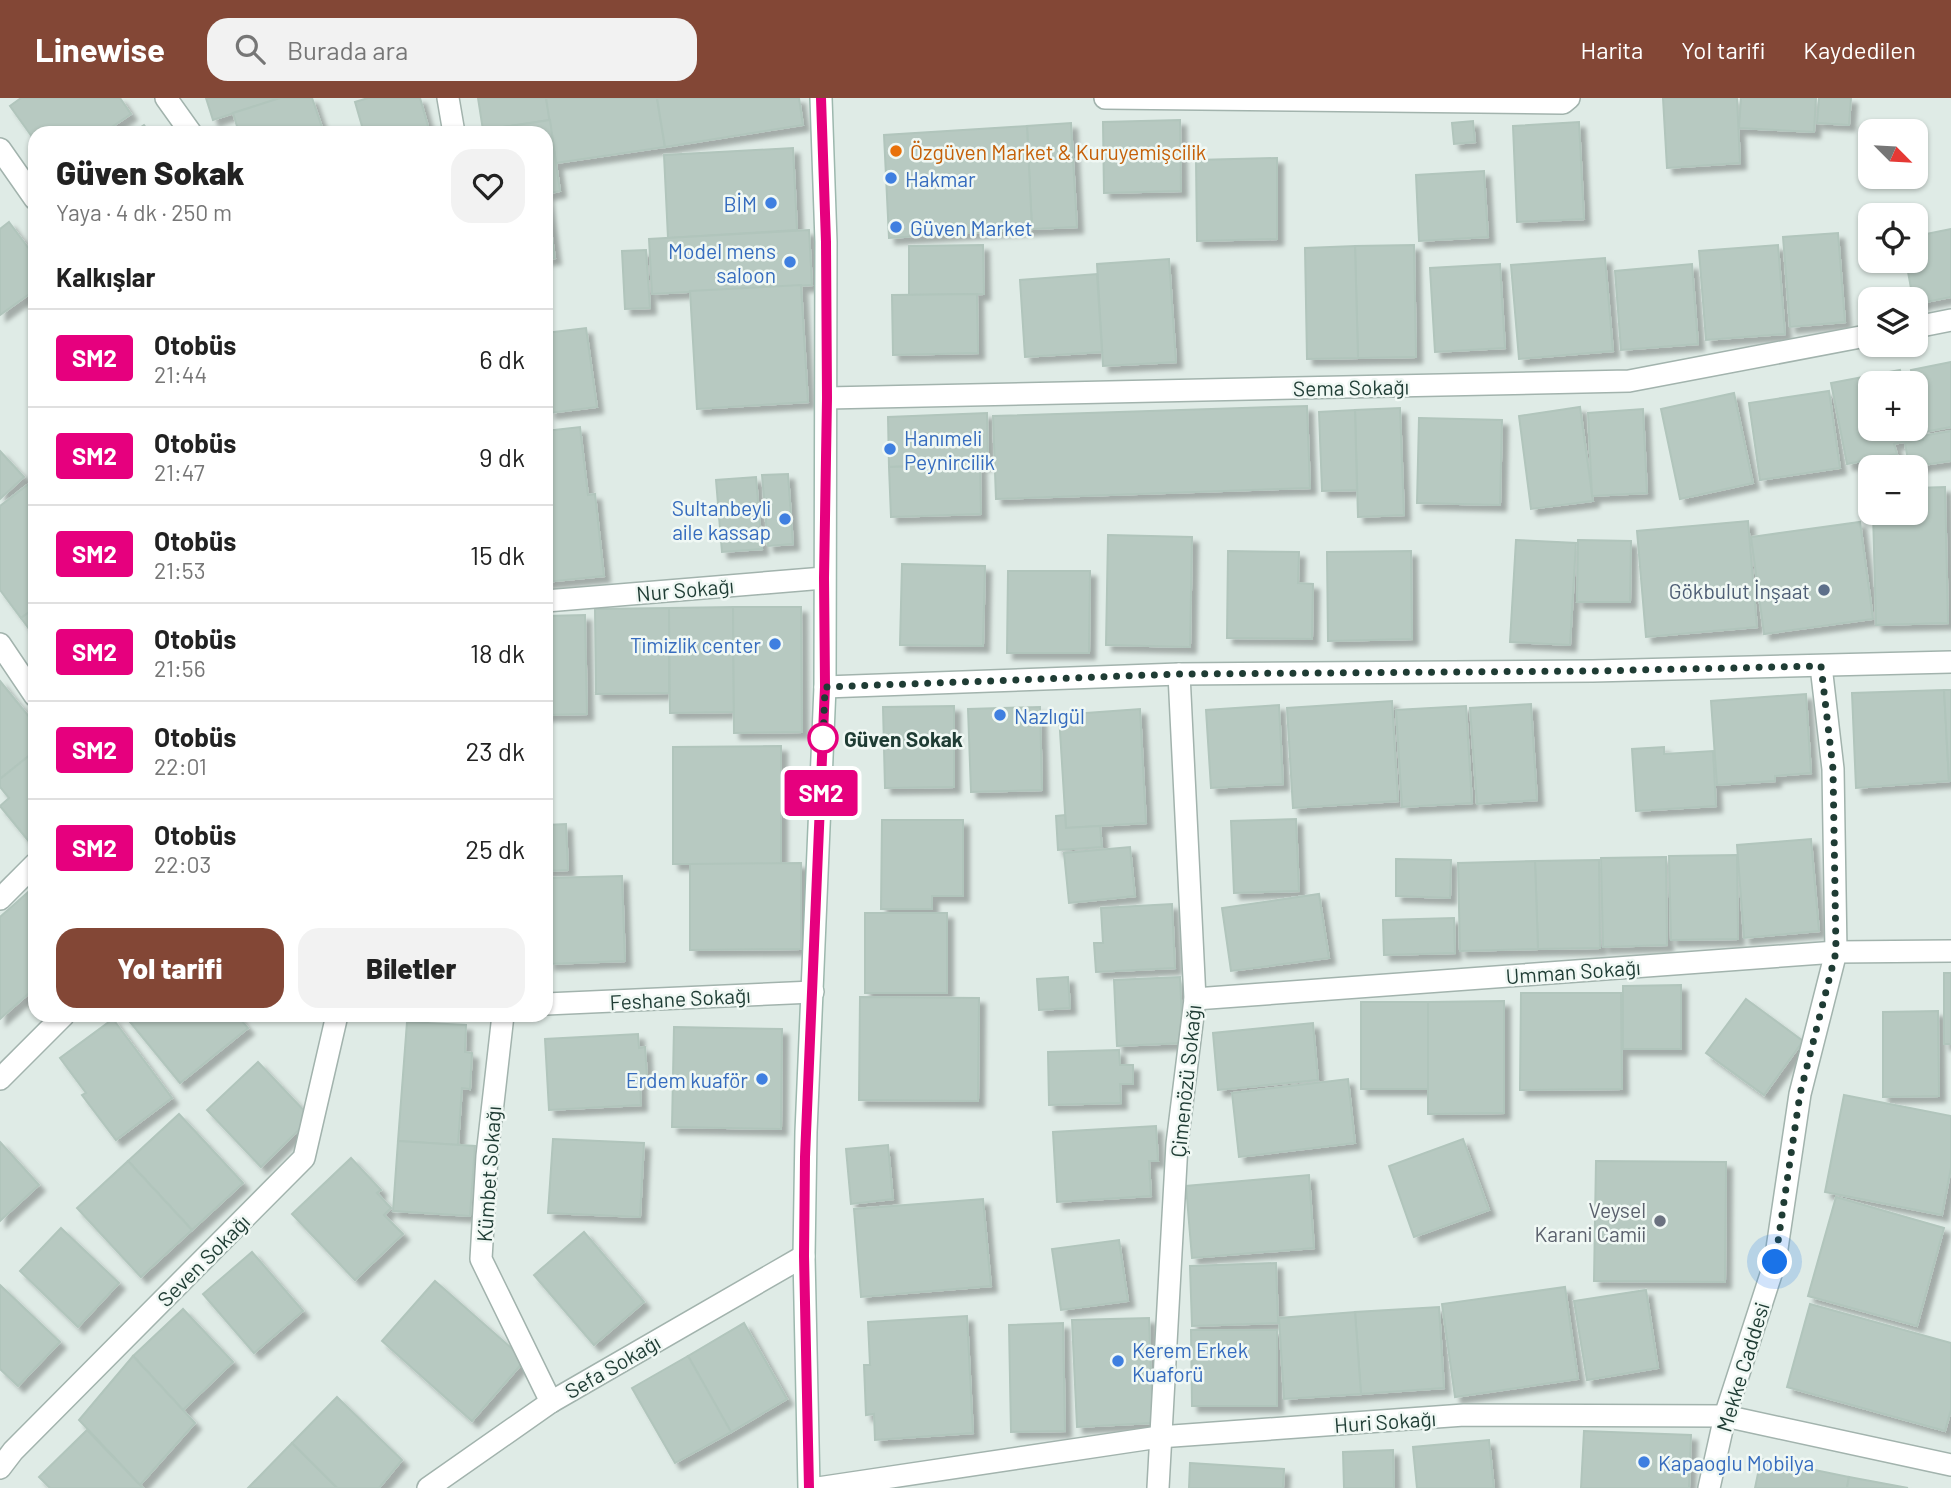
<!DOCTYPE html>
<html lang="tr">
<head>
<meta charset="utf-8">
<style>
  :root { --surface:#fff; --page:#f2f2f2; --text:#222; --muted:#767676; --line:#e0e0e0; --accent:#834736 }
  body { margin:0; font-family:Barlow,sans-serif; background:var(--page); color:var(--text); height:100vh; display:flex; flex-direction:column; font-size:26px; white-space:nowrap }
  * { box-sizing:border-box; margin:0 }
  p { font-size:23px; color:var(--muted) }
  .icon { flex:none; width:38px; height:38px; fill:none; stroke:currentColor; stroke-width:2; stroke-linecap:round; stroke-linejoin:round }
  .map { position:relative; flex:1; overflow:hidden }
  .sheet { position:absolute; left:28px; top:28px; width:525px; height:896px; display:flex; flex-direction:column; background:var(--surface); border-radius:21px; box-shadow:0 2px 5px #0004 }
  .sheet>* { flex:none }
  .badge { padding:0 14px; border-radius:5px; font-size:24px; line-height:46px }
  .needle { width:46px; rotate:114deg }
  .tools { position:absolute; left:1858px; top:21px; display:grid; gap:14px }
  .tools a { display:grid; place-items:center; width:70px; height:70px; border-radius:14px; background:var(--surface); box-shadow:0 2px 5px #0004; font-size:35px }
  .you { position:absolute; width:35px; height:35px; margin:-18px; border:5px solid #fff; border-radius:50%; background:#1a73e8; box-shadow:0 0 0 10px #1a73e833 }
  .map>.badge { position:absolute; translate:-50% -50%; box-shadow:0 0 0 4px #fff }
  h2 { padding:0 28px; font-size:26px; line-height:63px }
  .round { display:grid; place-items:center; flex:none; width:74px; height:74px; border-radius:21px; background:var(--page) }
  .summary { display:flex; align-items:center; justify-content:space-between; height:119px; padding:0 28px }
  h1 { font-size:33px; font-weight:800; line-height:52px }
  .primary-button { display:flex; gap:14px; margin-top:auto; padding:14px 28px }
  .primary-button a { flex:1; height:80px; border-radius:21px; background:var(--accent); color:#fff; font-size:28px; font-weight:800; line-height:80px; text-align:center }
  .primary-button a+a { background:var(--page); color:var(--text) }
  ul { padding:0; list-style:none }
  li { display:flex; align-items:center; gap:21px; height:98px; padding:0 28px; border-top:2px solid var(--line) }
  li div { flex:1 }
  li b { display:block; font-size:26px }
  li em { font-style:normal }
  li .badge { min-width:77px; font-weight:700; text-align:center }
  header { display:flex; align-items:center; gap:42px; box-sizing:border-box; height:98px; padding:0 35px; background:var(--accent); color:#fff }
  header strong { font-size:33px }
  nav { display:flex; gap:38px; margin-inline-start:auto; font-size:24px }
  .search { width:490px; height:63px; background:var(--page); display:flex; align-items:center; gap:18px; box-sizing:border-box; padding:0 24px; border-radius:21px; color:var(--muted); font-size:26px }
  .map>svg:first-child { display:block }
</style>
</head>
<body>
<header>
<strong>Linewise</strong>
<div class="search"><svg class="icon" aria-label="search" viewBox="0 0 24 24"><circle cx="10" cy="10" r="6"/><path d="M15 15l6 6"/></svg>Burada ara</div>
<nav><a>Harita</a><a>Yol tarifi</a><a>Kaydedilen</a></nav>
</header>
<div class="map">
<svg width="1951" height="1390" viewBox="0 0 1951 1390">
  <defs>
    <filter id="shadow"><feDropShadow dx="6" dy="6" stdDeviation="2" flood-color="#0004"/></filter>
  </defs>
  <rect width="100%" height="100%" fill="#dfebe6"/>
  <g fill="#b7c9c1" stroke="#b1c5bc" stroke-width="2" filter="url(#shadow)">
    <polygon points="21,0 120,0 131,16 103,35 35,35 35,43 10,8"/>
    <polygon points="206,0 280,0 213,22"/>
    <polygon points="280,0 312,0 324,35 239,35 233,15"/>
    <polygon points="368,0 420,0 430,35 364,35 355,4"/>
    <polygon points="478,0 546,0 550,22 483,32"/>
    <polygon points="546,0 657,0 665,49 556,65"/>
    <polygon points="657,0 799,0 803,27 665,49"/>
    <polygon points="1663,0 1737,0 1740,65 1667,70"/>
    <polygon points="1741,0 1816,0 1814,34 1739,30"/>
    <polygon points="1819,0 1851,0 1849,27 1817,25"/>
    <polygon points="550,22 560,93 546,96 546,35 484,35 483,32"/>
    <polygon points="1180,22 1181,93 1104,95 1103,24"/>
    <polygon points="1473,23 1475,44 1454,46 1452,25"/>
    <polygon points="1579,24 1584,121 1517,124 1513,28"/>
    <polygon points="1071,25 1077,129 1032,131 1027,28"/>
    <polygon points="144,27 150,35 132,35"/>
    <polygon points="1027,28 1032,131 889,140 884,37"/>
    <polygon points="793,50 797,132 668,140 664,57"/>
    <polygon points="1277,60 1277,141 1197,143 1196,62"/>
    <polygon points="1484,73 1488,139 1419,143 1416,77"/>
    <polygon points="546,97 555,160 546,161"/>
    <polygon points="9,124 35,159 35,192 0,217 0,131"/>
    <polygon points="1951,131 1951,199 1916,206 1916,201 1913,201 1906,163 1916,163 1916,138"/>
    <polygon points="809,132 812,187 652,196 649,141"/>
    <polygon points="1838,135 1845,224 1790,229 1783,139"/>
    <polygon points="983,147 984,196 909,197 909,148"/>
    <polygon points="1414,147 1416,259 1358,260 1355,148"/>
    <polygon points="1778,147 1785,236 1706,242 1699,153"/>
    <polygon points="1355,148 1358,260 1307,261 1305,150"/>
    <polygon points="646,152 650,210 625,211 622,153"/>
    <polygon points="1605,160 1613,253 1519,261 1511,167"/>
    <polygon points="1169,161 1176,264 1103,268 1097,166"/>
    <polygon points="1500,166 1505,250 1435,254 1430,170"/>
    <polygon points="1692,166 1698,246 1621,252 1615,173"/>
    <polygon points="1097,176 1102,254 1025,259 1020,182"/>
    <polygon points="801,187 808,304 697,311 690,193"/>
    <polygon points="977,196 978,255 893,257 892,197"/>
    <polygon points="586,230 597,309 550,315 546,281 546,235"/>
    <polygon points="1951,264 1951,329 1924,334 1916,285 1914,285 1911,272"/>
    <polygon points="1900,272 1903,285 1871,285 1871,331 1912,331 1914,342 1894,346 1897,356 1847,366 1831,285"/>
    <polygon points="1829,293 1840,370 1760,382 1749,305"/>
    <polygon points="1734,295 1753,385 1680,401 1661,311"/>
    <polygon points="1307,308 1310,390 996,401 993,318"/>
    <polygon points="1580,309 1593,403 1531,411 1519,318"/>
    <polygon points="1400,310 1404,417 1358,419 1355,312"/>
    <polygon points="1643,311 1647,395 1592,398 1588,315"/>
    <polygon points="1355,312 1357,392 1322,393 1319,314"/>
    <polygon points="987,315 988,366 889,369 888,319"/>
    <polygon points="1419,320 1502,322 1500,407 1417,405"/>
    <polygon points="580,329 588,397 595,396 604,478 546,484 546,333"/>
    <polygon points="1951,333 1951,363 1909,369 1905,345 1923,342 1922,338"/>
    <polygon points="0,353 24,379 0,401"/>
    <polygon points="980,366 981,416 891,419 889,369"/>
    <polygon points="788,376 793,446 768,448 762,377"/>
    <polygon points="756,379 762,451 722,454 716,382"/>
    <polygon points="35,381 35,510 21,520 0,492 0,408"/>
    <polygon points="1945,389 1948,525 1876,527 1873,415 1916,415 1916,390"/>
    <polygon points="1748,423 1757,529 1646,539 1637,433"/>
    <polygon points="1860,424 1873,521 1764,536 1751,439"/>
    <polygon points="1108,437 1192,439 1190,549 1106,547"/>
    <polygon points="1516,442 1576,445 1570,547 1510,544"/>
    <polygon points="1578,442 1631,443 1630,504 1577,504"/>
    <polygon points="1228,453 1299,454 1298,485 1313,486 1312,541 1227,540"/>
    <polygon points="1411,453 1412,541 1328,543 1327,454"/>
    <polygon points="902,466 985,468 983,548 900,547"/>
    <polygon points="1008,473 1090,473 1089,555 1007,555"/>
    <polygon points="733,509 734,614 670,615 669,510"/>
    <polygon points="733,509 801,509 802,634 734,635"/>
    <polygon points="35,510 35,539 21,520"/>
    <polygon points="669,510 669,595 596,596 595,511"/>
    <polygon points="585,517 587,616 546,617 546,518"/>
    <polygon points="0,583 35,626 35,653 0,681"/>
    <polygon points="1944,592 1949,683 1856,690 1852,595"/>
    <polygon points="1944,592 1951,592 1951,683 1949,683"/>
    <polygon points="1806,596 1811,675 1775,678 1775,683 1717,687 1711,603"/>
    <polygon points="1392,603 1398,703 1293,710 1287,610"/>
    <polygon points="1531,606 1537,702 1477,706 1470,610"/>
    <polygon points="1279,607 1283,686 1211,690 1206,612"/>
    <polygon points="954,608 954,689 885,690 883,609"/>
    <polygon points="1466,608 1472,705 1402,709 1396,612"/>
    <polygon points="1040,609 1042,692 971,694 968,611"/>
    <polygon points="1140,611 1146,725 1066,730 1059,617"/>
    <polygon points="781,648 781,766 673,766 673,649"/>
    <polygon points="1664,649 1664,656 1713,653 1716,708 1636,713 1632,651"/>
    <polygon points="35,653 35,743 31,746 0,708 9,700 0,689 0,681"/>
    <polygon points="1065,717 1066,730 1100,728 1102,749 1058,752 1056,718"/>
    <polygon points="1296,721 1299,793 1234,795 1231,723"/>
    <polygon points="882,722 963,722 963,798 932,798 932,811 881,811"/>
    <polygon points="566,726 568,772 546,773 546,727"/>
    <polygon points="1811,741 1819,833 1744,840 1737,747"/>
    <polygon points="1130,749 1135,798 1069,805 1064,755"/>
    <polygon points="1737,757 1738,841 1671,842 1669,758"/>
    <polygon points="1666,759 1667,847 1603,849 1601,760"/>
    <polygon points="1396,761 1451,762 1450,800 1396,798"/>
    <polygon points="1599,762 1600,850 1538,851 1535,763"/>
    <polygon points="1535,763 1538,851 1460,853 1458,765"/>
    <polygon points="801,765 801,851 690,852 690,766"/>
    <polygon points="622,778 625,863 549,866 546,780"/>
    <polygon points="35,788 35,890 0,921 0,819"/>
    <polygon points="1319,796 1329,860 1231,873 1222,810"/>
    <polygon points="1172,806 1175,870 1096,874 1094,845 1103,845 1101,810"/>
    <rect x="865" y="815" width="82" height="80"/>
    <polygon points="1454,820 1455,855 1384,857 1383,822"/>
    <rect x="1944" y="875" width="7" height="71"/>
    <polygon points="1068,879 1070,910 1039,912 1037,881"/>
    <polygon points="1180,879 1183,945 1117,948 1114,882"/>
    <polygon points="1681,887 1681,951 1623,951 1623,888"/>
    <polygon points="1521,895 1621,895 1622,991 1520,992"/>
    <polygon points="860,899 979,900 978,1003 859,1002"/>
    <polygon points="1746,901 1803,943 1764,997 1706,955"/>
    <polygon points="1504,903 1504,1015 1428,1016 1428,904"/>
    <rect x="1361" y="904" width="67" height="87"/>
    <polygon points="1938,913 1939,998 1883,999 1883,914"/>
    <polygon points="128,917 237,917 248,930 180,985 126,919"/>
    <polygon points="113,921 172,1000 116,1042 82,997 86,995 60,960"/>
    <polygon points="407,924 466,927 465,954 472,955 470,991 462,990 458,1047 398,1043"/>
    <polygon points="1313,925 1318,982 1218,992 1213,935"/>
    <polygon points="674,929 782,931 781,1031 672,1029"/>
    <polygon points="638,936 639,950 645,949 647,978 640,979 641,1007 549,1012 545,941"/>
    <polygon points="1119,952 1120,967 1133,967 1133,986 1120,986 1121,1005 1049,1007 1048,954"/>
    <polygon points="258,964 311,1020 261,1069 207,1012"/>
    <polygon points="1348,981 1355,1045 1239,1059 1232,995"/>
    <polygon points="1844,997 1951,1018 1951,1070 1942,1117 1825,1094"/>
    <polygon points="179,1016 243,1085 192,1132 128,1063"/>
    <polygon points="1156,1028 1158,1063 1149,1063 1151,1098 1057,1104 1053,1034"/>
    <polygon points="553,1041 644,1045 640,1119 548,1115"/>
    <polygon points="1463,1041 1489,1112 1414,1139 1389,1068"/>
    <polygon points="398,1043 475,1048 470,1118 393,1113"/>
    <polygon points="0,1044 39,1087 0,1123"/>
    <polygon points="888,1047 893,1101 851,1106 846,1051"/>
    <polygon points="351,1060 381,1092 377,1095 391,1110 384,1117 403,1136 355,1182 292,1116"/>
    <polygon points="128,1063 192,1132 141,1179 77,1110"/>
    <polygon points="1596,1063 1726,1064 1725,1184 1594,1183"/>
    <polygon points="1309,1077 1314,1150 1192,1160 1186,1088"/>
    <polygon points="1836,1099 1944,1130 1917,1228 1808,1198"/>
    <polygon points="983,1101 991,1188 861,1199 854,1111"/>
    <polygon points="61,1130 119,1185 78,1229 20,1173"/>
    <polygon points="584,1134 644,1204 594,1247 534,1177"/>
    <polygon points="1119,1142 1128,1203 1061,1212 1052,1151"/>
    <polygon points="252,1154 303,1213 254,1255 203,1196"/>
    <polygon points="1276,1165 1278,1225 1192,1228 1190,1168"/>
    <polygon points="435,1183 525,1262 472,1323 382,1243"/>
    <polygon points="0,1187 60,1244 18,1288 0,1271"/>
    <polygon points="1565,1189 1578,1281 1455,1299 1442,1206"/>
    <polygon points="1646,1192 1658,1270 1587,1282 1574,1203"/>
    <polygon points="1810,1206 1951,1245 1951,1312 1945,1333 1787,1289"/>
    <polygon points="1439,1209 1444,1290 1361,1296 1355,1214"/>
    <polygon points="183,1211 233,1264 183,1312 133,1258"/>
    <polygon points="1355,1214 1361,1296 1284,1301 1279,1220"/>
    <polygon points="967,1218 973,1335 875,1342 874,1316 866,1317 864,1267 870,1267 868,1224"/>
    <polygon points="1149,1220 1153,1325 1077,1329 1072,1222"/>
    <polygon points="744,1225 787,1301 731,1334 688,1258"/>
    <polygon points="1063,1225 1065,1333 1011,1334 1009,1227"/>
    <polygon points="1191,1232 1277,1232 1277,1308 1192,1308"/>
    <polygon points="133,1258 195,1325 140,1387 79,1322"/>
    <polygon points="688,1258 731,1334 675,1365 632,1290"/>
    <polygon points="337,1299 402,1362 379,1390 337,1390 292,1345"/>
    <polygon points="87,1332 140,1387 143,1390 50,1390 39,1379"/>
    <polygon points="1584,1333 1691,1337 1689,1390 1581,1390"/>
    <polygon points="1489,1342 1494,1390 1417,1390 1413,1349"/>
    <polygon points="292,1345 337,1390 248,1390"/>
    <polygon points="1393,1352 1394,1390 1344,1390 1343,1354"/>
    <polygon points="1761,1361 1849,1379 1847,1390 1755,1390"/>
    <polygon points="1190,1365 1284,1371 1283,1390 1189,1390"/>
    <polygon points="1849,1379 1908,1390 1847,1390"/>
  </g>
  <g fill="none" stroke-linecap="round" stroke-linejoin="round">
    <defs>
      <g id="street">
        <polyline points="166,0 191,35"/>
        <polyline points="448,0 454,35"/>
        <polyline points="1105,0 1563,5 1569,0"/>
        <polyline points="0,51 35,101"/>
        <polyline points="1916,229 1951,222"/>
        <polyline points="827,300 1629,283 1871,237"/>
        <polyline points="546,503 824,480"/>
        <polyline points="0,546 35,598"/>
        <polyline points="825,589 1179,576 1593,573 1951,564"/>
        <polyline points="0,801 35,766"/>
        <polyline points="1195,901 1836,854 1951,853"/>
        <polyline points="546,906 813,894"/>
        <polyline points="503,917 487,1058 481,1161 551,1304"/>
        <polyline points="0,981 64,917"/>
        <polyline points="0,1370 13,1353 304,1060 337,917"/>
        <polyline points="428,1390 551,1304 804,1158"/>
        <polyline points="818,1390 1159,1339 1464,1317 1725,1318 1951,1367"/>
        <polyline points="1158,1390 1177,1046 1195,901 1179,576"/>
        <polyline points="1709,1390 1725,1318 1775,1164 1800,996 1836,854 1833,671 1821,568"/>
      </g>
      <polyline id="secondary" points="809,1390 804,1158 806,1034 825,589 826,144 821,0"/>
    </defs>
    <use href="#street" stroke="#a2b3ad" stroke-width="24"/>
    <use href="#secondary" stroke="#9db8ae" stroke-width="24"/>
    <use href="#street" stroke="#fff" stroke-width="21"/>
    <use href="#secondary" stroke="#fff" stroke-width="21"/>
  </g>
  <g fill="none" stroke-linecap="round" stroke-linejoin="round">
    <defs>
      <polyline id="line" points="809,1390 804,1158 805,1059 825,589 824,480 827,300 826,144 821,0"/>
    </defs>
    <use href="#line" stroke="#fff" stroke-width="16"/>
    <use href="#line" stroke="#e6007e" stroke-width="10"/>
    <polyline stroke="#1f3c34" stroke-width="7" stroke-dasharray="0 12.6" points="823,640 823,645 825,589 1179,576 1593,573 1821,568 1833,671 1836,854 1800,996 1775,1164"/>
  </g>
  <circle fill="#e8710a" stroke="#f0f8f4" stroke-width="2.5" cx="896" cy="53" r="7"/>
  <g fill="#3f7fe0" stroke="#f0f8f4" stroke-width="2.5">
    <circle cx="891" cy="80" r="7"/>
    <circle cx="771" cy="105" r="7"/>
    <circle cx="896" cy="129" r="7"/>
    <circle cx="790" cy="164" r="7"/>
    <circle cx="890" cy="351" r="7"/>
    <circle cx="785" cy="421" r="7"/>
    <circle cx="775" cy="546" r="7"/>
    <circle cx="1000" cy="617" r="7"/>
    <circle cx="762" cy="981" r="7"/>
    <circle cx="1118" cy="1263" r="7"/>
    <circle cx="1644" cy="1364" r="7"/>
  </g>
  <circle fill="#5c6f8a" stroke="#f0f8f4" stroke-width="2.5" cx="1824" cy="492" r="7"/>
  <circle fill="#fff" stroke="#e6007e" stroke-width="3.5" cx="823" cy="640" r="14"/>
  <circle fill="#6b7280" stroke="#f0f8f4" stroke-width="2.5" cx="1660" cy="1123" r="7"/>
  <g text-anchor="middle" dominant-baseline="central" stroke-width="5" stroke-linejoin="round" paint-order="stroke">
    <g font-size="21" fill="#c56008" stroke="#f0f8f4" text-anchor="start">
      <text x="910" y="53">Özgüven Market &amp; Kuruyemişcilik</text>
    </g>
    <g font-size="21" fill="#366cbe" stroke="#f0f8f4" text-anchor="start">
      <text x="905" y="80">Hakmar</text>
      <text x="757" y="105" text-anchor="end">BİM</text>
      <text x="910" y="129">Güven Market</text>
      <text x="776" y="152" text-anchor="end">Model mens<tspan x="776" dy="24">saloon</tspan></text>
      <text x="904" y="339">Hanımeli<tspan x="904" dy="24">Peynircilik</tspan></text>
      <text x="771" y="409" text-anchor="end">Sultanbeyli<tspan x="771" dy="24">aile kassap</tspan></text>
      <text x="761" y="546" text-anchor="end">Timizlik center</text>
      <text x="1014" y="617">Nazlıgül</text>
      <text x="748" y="981" text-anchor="end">Erdem kuaför</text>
      <text x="1132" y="1251">Kerem Erkek<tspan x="1132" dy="24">Kuaforü</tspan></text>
      <text x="1658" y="1364">Kapaoglu Mobilya</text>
    </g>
    <g font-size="21" fill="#1f3c34" stroke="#f0f8f4">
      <text transform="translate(1351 289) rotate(-1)">Sema Sokağı</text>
      <text transform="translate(685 491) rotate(-5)">Nur Sokağı</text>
      <text transform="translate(1573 873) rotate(-4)">Umman Sokağı</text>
      <text transform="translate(680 900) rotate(-3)">Feshane Sokağı</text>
      <text transform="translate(1185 983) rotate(-84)">Çimenözü Sokağı</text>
      <text transform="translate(488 1076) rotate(-86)">Kümbet Sokağı</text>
      <text transform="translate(203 1162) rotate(-45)">Seven Sokağı</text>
      <text transform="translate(612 1268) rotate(-30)">Sefa Sokağı</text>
      <text transform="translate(1742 1269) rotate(-73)">Mekke Caddesi</text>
      <text transform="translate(1385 1323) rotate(-4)">Huri Sokağı</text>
    </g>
    <g font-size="21" fill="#4e5e75" stroke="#f0f8f4" text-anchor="end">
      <text x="1810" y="492">Gökbulut İnşaat</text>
    </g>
    <g font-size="21" font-weight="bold" fill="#1f3c34" stroke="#f0f8f4" text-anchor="start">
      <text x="844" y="640">Güven Sokak</text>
    </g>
    <g font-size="21" fill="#5b616d" stroke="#f0f8f4" text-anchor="end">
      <text x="1646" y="1111">Veysel<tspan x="1646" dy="24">Karani Camii</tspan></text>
    </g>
  </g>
</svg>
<div class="tools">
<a><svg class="needle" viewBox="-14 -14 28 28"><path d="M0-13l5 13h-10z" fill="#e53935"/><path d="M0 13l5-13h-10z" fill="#767676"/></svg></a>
<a><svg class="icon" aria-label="locate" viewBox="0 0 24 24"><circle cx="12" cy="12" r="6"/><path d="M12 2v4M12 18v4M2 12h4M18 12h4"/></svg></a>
<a><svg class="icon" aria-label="layers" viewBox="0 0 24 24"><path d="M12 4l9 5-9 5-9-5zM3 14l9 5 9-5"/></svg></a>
<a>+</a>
<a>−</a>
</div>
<div class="you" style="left:1775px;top:1164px"></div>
<b class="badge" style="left:821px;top:695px;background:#e6007e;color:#fff">SM2</b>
<section class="sheet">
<div class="summary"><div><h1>Güven Sokak</h1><p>Yaya · 4 dk · 250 m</p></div><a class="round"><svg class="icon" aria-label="heart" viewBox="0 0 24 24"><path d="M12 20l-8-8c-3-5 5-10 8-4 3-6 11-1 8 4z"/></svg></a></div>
<h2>Kalkışlar</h2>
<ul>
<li><span class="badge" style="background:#e6007e;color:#fff">SM2</span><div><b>Otobüs</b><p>21:44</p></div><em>6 dk</em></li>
<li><span class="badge" style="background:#e6007e;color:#fff">SM2</span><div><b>Otobüs</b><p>21:47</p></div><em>9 dk</em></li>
<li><span class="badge" style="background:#e6007e;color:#fff">SM2</span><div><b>Otobüs</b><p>21:53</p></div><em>15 dk</em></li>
<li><span class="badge" style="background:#e6007e;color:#fff">SM2</span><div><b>Otobüs</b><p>21:56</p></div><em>18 dk</em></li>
<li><span class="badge" style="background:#e6007e;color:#fff">SM2</span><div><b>Otobüs</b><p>22:01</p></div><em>23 dk</em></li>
<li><span class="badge" style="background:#e6007e;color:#fff">SM2</span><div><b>Otobüs</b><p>22:03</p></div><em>25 dk</em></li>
</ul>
<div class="primary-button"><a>Yol tarifi</a><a>Biletler</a></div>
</section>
</div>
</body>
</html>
